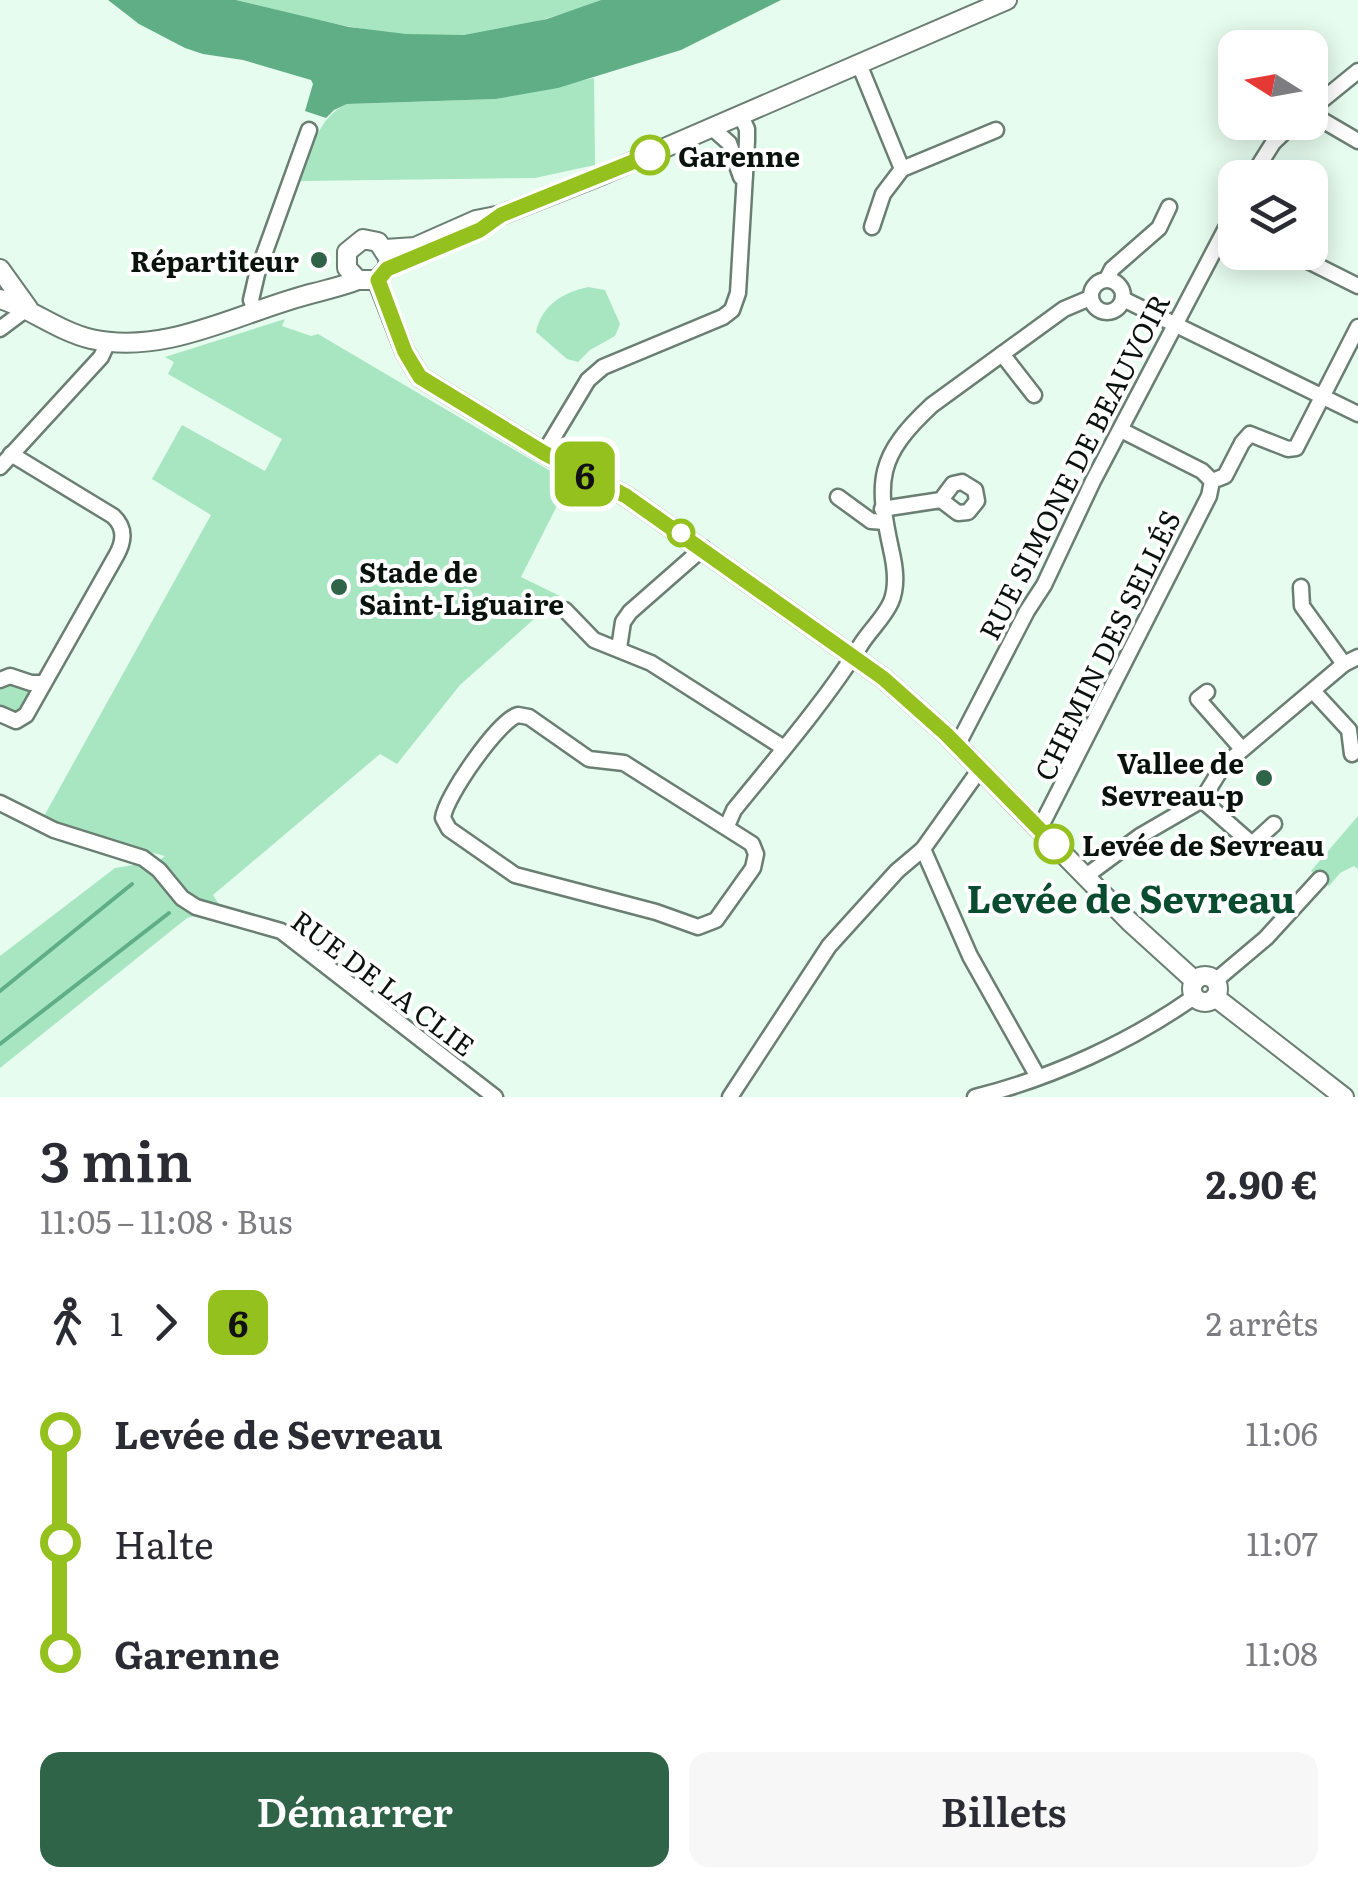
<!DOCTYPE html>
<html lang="fr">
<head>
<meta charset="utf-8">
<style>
  :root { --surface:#fff; --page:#f7f7f7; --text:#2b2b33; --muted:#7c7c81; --accent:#306449 }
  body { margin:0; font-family:Literata,serif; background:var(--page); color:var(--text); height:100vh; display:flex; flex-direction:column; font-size:38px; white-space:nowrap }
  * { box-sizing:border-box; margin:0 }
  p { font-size:32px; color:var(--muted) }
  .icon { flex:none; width:55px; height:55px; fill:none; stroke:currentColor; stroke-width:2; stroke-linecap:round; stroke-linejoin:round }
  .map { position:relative; height:1097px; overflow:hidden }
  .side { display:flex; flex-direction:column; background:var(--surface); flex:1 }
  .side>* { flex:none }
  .badge { padding:0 20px; border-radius:15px; font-size:35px; line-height:65px }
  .needle { width:65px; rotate:281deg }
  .fabs { position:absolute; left:1218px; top:30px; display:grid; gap:20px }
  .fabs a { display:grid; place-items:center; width:110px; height:110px; border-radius:20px; background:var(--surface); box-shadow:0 5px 25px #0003; font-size:50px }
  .map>.badge { position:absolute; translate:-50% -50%; box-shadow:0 0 0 5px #fff }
  .legs { display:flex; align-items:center; gap:15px; height:110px; padding:0 40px; font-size:32px }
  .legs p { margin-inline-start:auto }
  .summary { display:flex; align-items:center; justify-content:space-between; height:170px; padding:0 40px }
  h1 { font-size:55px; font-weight:600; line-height:75px }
  .primary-button { display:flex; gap:20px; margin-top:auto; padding:20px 40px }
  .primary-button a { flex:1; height:115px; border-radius:20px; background:var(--accent); color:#fff; font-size:40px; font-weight:600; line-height:115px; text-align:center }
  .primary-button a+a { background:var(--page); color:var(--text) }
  ul { padding:0 40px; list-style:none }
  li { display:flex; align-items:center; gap:35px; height:110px; font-size:38px }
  li i { display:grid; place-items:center; width:15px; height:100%; margin:0 12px; background:currentColor }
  li i::after { content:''; width:25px; height:25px; margin:-12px; border:8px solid; border-radius:50%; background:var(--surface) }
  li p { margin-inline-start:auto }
  li:first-child i { background:linear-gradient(#0000 50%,currentColor 0) }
  li:last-child i { background:linear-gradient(currentColor 50%,#0000 0) }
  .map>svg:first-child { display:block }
</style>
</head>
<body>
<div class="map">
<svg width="1358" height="1097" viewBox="0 0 1358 1097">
  <rect width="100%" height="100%" fill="#e6fcef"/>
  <g fill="#a8e6c2">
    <path d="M236 0H601C557 16 513 31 466 35 389 42 310 17 236 0Z"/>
    <path d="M594 78 595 165 535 178 300 181C311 152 317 117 347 104L496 99Z"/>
    <path d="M588 287 605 290 620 324 615 336 590 350 578 362 567 359 536 332C542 305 562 293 588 287Z"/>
    <polygon points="285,319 282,326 311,336 318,334 569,482 521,577 560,596 460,685 397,764 380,754 213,895 220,906 217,910 187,918 0,1068 0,956 115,868 158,861 165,856 62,829 43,818 211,515 152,479 182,425 265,471 282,439 168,374 174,362 165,357"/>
    <polygon points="11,681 26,688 30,694 18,714 0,706 0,690"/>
    <polygon points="1358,816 1358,869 1354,866 1340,873 1329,886 1311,871"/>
  </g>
  <polygon fill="#60ae85" points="108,0 236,0 349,27 406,34 464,35 547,19 601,0 781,0 681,50 558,88 496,99 347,104 334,110 326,118 305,111 313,84 311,80 243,60 203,54 185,48 139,24"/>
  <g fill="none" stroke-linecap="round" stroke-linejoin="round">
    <g stroke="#60ae85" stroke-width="4">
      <polyline points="0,991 132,884"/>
      <polyline points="0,1044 169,913"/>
    </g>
    <defs>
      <g id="minor">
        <polyline points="859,64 902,169 883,194 872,227"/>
        <polyline points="1310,110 1358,71"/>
        <polyline points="1310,113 1358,141"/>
        <polyline points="712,128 729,143 741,177"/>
        <polyline points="902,169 996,130"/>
        <polyline points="1251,178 1273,143 1295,122"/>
        <polyline points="1290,252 1358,286"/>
        <polyline points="1107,279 1112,269 1159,228 1169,207"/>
        <circle cx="1107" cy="296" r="16"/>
        <polyline points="1123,299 1358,414"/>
        <polyline points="256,313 251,300 257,274 309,130"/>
        <polyline points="0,329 28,308"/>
        <polyline points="1002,354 1034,395"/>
        <polyline points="1121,430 1202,471 1212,481"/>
        <polyline points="544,453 588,380 603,367 723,317 732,310 738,293 747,141 747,129 741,116"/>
        <polyline points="0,467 101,357 108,342"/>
        <polyline points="1212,481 1225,476 1242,443 1250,434 1288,449 1296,448 1358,327"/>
        <polyline points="838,497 871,521 885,522"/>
        <polyline points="882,509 941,500 958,513 968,512 977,501 975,490 962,482 953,484 941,500"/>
        <polyline points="1301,587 1302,606 1344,664"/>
        <polyline points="565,610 594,640 651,663 784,748"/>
        <polyline points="619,648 623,622 630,612 703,548"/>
        <polyline points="0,680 10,676 31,683 43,683"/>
        <polyline points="1313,691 1349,730 1352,754"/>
        <polyline points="1207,692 1198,699 1242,749"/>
        <path d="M0 714 16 721 26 715 116 556C124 542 126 528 113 516L11 454"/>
        <path d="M518 715 529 717 589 759 624 763 752 844 756 854 753 868 716 920 698 927 656 912 515 875 449 829 443 818C445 797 499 720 518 715Z"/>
        <polyline points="957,746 1027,611 1044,585 1093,481 1235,211"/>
        <polyline points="1202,800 1252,844 1274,824"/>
        <polyline points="0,803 54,830 143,858 159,870 182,898 196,907 281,931 495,1097"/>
        <path d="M727 826 734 810C777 757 823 704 860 646 869 631 884 618 891 602 898 585 895 566 891 549 876 480 877 456 932 405L1064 309 1090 298"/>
        <polyline points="1039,830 1209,496 1212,481"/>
        <polyline points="923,849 970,956 1038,1077"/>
        <polyline points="1086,876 1140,836 1202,800 1223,766 1344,664 1358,657"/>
        <polyline points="1215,981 1266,938 1320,879"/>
        <polyline points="730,1097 829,946 897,871 923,849 980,769"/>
        <path d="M975 1097C1052 1078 1130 1042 1194 997"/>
      </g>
      <g id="tertiary">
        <polyline points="385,249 415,247 476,220 501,215 602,175 1007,0"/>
        <polyline points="0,269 28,308"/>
        <polyline points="377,280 405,352 420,377 544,453 626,496 883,678 946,734 1129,921 1195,981"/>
        <path d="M0 299C32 309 58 331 91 339 168 356 241 311 314 293 329 289 343 286 358 280H377L387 269 389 259 378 242 363 239 347 252V268L358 280"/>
        <circle cx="1205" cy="989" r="13"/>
        <polyline points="1215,997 1344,1097"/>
      </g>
    </defs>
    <use href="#minor" stroke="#6a7e72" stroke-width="19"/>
    <use href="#tertiary" stroke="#6a7e72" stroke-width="22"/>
    <use href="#minor" stroke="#fff" stroke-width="14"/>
    <use href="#tertiary" stroke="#fff" stroke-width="18"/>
  </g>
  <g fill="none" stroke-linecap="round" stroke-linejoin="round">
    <defs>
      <polyline id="line-1" points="650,155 501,215 480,230 387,269 378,280 405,352 420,377 544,453 626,496 883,678 946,734 1054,844"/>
    </defs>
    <use href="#line-1" stroke="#fff" stroke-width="22"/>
    <use href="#line-1" stroke="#95c11f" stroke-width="15"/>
  </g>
  <g fill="#fff" stroke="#95c11f" stroke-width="5">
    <circle cx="650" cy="155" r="18"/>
    <circle cx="681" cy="533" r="12"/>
    <circle cx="1054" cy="844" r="18"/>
  </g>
  <g fill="#306449" stroke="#fff" stroke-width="4">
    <circle cx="319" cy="260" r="10"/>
    <circle cx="339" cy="587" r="10"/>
    <circle cx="1264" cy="778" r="10"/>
  </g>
  <g text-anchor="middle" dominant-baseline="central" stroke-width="8" stroke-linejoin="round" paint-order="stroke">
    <g font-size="28" font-weight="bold" fill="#0a120e" stroke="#fff" text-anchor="start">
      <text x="678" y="155">Garenne</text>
      <text x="1082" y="844">Levée de Sevreau</text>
    </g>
    <g font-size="28" font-weight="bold" fill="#0a120e" stroke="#fff" text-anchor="end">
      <text x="299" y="260">Répartiteur</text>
      <text x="359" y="571" text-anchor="start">Stade de<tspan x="359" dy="32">Saint-Liguaire</tspan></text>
      <text x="1244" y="762">Vallee de<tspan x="1244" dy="32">Sevreau-p</tspan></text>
    </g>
    <g font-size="28" fill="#0a120e" stroke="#fff">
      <text transform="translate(1073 466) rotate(-63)">RUE SIMONE DE BEAUVOIR</text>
      <text transform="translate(1106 645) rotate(-64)">CHEMIN DES SELLÉS</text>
      <text transform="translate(384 982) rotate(37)">RUE DE LA CLIE</text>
    </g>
    <g font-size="38" font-weight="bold" fill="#094c30" stroke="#fff">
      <text x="1131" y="896">Levée de Sevreau</text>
    </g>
  </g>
</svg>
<div class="fabs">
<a><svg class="needle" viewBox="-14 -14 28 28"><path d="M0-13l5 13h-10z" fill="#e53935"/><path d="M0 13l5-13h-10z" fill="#7c7c81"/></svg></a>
<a><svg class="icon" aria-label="layers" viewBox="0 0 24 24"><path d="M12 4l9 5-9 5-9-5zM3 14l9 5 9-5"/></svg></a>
</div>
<b class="badge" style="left:585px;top:474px;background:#95c11f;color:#111">6</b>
</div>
<section class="side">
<div class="summary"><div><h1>3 min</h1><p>11:05 – 11:08 · Bus</p></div><b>2.90 €</b></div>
<div class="legs"><svg class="icon" aria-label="walk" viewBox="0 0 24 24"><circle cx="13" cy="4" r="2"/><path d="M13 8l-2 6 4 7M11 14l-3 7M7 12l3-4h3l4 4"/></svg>1<svg class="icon" aria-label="forward" viewBox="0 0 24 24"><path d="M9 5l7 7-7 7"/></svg><b class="badge" style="background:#95c11f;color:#111">6</b><p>2 arrêts</p></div>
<ul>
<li><i style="color:#95c11f"></i><b>Levée de Sevreau</b><p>11:06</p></li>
<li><i style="color:#95c11f"></i><span>Halte</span><p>11:07</p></li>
<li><i style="color:#95c11f"></i><b>Garenne</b><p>11:08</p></li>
</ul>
<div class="primary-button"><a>Démarrer</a><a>Billets</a></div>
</section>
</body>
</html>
